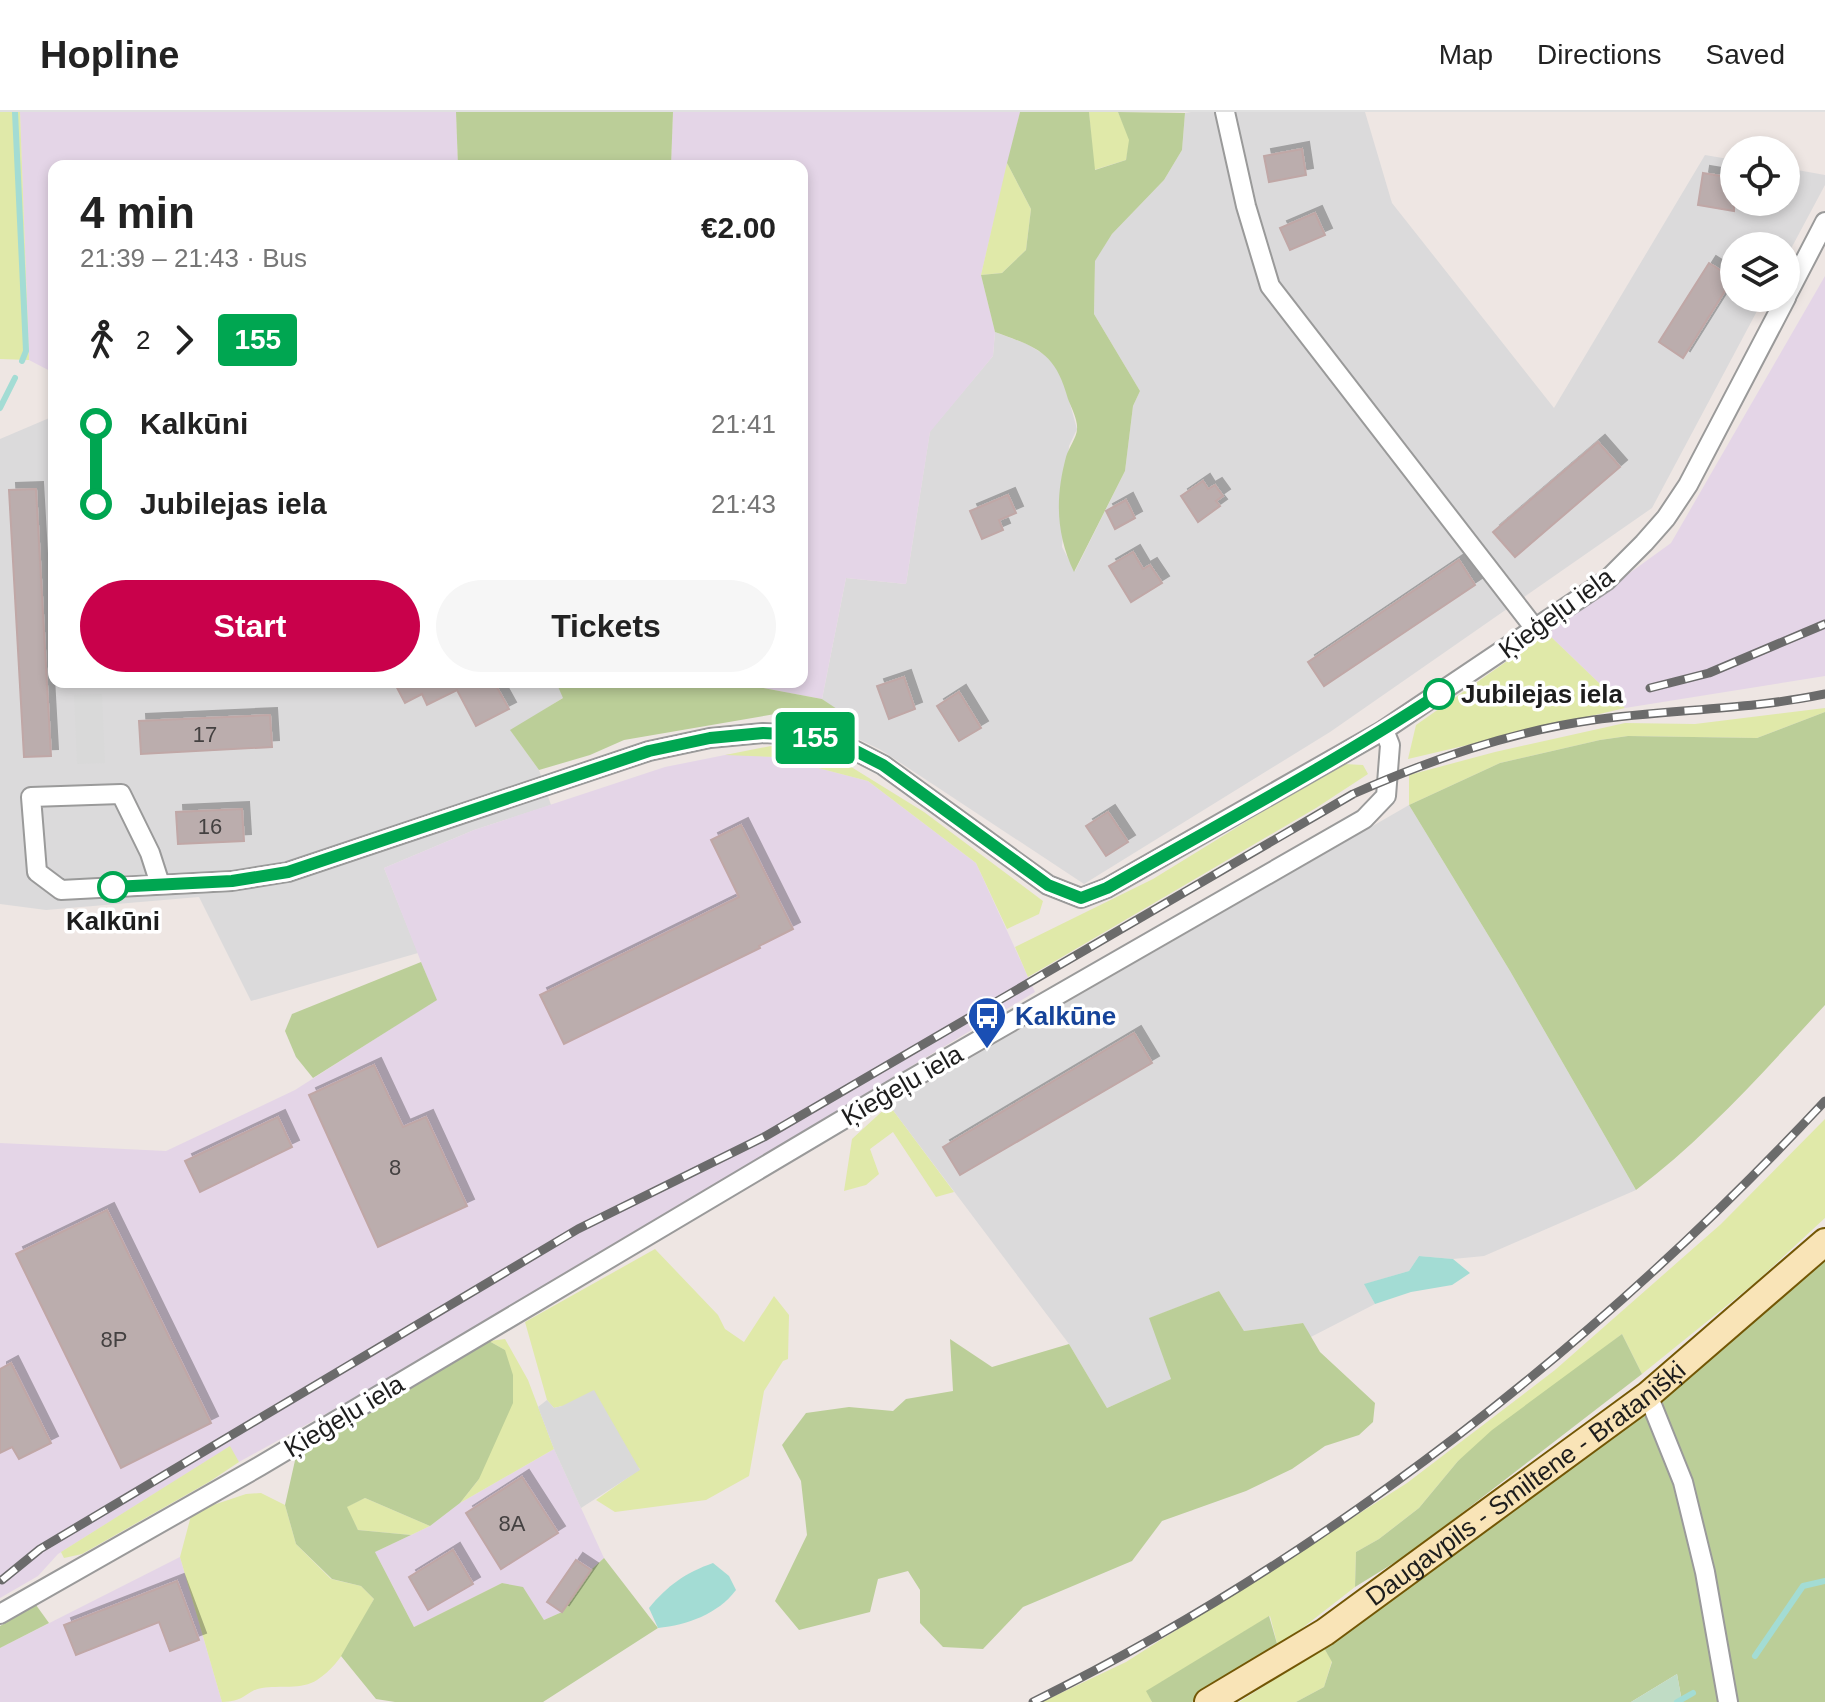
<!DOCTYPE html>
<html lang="en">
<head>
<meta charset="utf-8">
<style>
  :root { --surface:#fff; --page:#f6f6f6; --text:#222; --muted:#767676; --line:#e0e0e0; --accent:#c9014b }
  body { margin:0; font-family:Arial,sans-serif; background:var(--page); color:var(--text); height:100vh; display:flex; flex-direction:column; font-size:30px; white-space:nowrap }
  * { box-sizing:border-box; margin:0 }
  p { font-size:26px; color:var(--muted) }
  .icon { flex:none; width:44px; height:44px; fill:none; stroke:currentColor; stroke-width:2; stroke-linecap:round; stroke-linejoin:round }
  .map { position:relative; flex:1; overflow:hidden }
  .details { position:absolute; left:48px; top:48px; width:760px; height:528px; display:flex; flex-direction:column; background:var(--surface); border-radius:16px; box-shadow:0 4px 12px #0003 }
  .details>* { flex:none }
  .badge { padding:0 16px; border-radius:6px; font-size:28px; line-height:52px }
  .tools { position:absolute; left:1720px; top:24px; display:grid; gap:16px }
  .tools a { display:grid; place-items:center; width:80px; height:80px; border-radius:50%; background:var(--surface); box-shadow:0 4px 12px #0003; font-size:40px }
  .map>.badge { position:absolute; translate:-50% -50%; box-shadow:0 0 0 4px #fff }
  .legs { display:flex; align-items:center; gap:12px; height:88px; padding:0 32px; font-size:26px }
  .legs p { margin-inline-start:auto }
  .summary { display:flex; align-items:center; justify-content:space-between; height:136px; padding:0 32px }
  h1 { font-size:44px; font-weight:700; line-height:60px }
  .action { display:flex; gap:16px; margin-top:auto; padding:16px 32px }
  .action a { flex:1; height:92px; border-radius:48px; background:var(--accent); color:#fff; font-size:32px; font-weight:700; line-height:92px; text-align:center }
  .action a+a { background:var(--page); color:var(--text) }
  ul { padding:0 32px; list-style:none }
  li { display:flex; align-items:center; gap:28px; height:80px; font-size:30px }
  li i { display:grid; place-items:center; width:12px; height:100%; margin:0 10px; background:currentColor }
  li i::after { content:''; width:20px; height:20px; margin:-10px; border:6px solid; border-radius:50%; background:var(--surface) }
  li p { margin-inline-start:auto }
  li:first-child i { background:linear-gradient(#0000 50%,currentColor 0) }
  li:last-child i { background:linear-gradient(currentColor 50%,#0000 0) }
  header { display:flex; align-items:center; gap:48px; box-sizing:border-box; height:112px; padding:0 40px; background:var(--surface); border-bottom:2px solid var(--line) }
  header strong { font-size:38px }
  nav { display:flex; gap:44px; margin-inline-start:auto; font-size:28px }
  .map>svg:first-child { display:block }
</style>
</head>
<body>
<header>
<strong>Hopline</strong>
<nav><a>Map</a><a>Directions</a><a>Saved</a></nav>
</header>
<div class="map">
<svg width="1825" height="1590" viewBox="0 0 1825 1590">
  <defs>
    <filter id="shadow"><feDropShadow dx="7" dy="-7" stdDeviation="0" flood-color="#0004"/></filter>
  </defs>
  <rect width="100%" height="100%" fill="#eee6e3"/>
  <g fill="#dbdadb">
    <polygon points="1191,0 1365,0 1392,91 1554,296 1705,43 1734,48 1734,90 1786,90 1786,56 1825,63 1825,73 1786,146 1786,134 1734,134 1734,186 1764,186 1652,396 1330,620 1084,772 881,638 827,612 836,597 822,587 846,466 906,472 930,319 993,244 995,220 1027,232 1045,243 1061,260 1077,317 1069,334 1062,435 1075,459 1125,359 1133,294 1140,279 1094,202 1095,148 1112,122 1164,68 1182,38 1185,1"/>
    <polygon points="54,304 54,570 556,570 564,585 511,619 539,658 551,693 474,718 384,756 418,841 251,889 199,785 46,798 0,792 0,327"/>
    <polygon points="1409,693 1510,859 1636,1078 1484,1144 1453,1147 1419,1144 1409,1159 1365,1172 1375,1192 1305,1228 1302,1211 1244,1219 1219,1179 1150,1206 1171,1267 1107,1296 1069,1232 889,993"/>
  </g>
  <g fill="#e4d5e7">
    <polygon points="20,0 456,0 458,54 54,54 54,261 29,248"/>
    <polygon points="673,0 1020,0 981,163 995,220 993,244 930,320 906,472 846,466 822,587 731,570 802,570 802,54 671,54"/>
    <polygon points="1825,164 1825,564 1625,596 1547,521 1671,431"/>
    <polygon points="730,642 776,645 868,669 976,751 1035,880 403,1259 239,1350 229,1335 58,1442 38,1464 0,1486 0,1031 166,1039 295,978 436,888 384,756 474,718 665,655"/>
    <polygon points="554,1337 604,1446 591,1458 562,1500 544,1508 523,1476 502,1471 414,1515 375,1440 430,1414 460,1391"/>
    <polygon points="180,1445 222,1590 0,1590 0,1536"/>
  </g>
  <g fill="#e0e9a9">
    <polygon points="0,0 20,0 29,248 0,247"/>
    <polygon points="1089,0 1118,0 1130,28 1126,48 1094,58"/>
    <polygon points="1007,51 1031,97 1026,138 1002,161 981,163"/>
    <polygon points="1547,521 1625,596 1408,647 1416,613"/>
    <polygon points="1825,596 1825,600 1757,626 1628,624 1600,628 1500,651 1409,693 1409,663 1495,640 1625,611 1695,612"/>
    <polygon points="771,634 800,636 848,653 924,700 1043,789 1039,802 1007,817 976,751 868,669 776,645 725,643"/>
    <polygon points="1344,652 1363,653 1368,662 1316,696 1028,865 1015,835 1153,767 1317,666"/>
    <polygon points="889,993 954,1080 936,1085 893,1020 870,1037 879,1062 866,1073 844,1079 852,1027"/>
    <polygon points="1825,1007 1825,1106 1756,1170 1642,1262 1622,1222 1458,1349 1419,1396 1379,1427 1356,1440 1355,1475 1278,1535 1270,1504 1147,1579 1152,1590 1042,1590 1126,1550 1407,1371 1555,1258 1721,1112"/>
    <polygon points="655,1137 718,1203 725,1217 744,1230 774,1184 789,1203 788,1247 783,1249 764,1279 749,1364 706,1388 615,1400 596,1388 640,1357 562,1294 554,1296 547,1288 525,1210"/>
    <polygon points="505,1227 528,1268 554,1337 460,1391 479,1367 505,1238 489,1229"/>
    <polygon points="230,1334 239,1350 209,1370 82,1442 64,1446 61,1440"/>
    <path d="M261 1381 285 1393 296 1432 331 1467 361 1474 374 1487C359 1514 344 1551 317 1568 302 1578 279 1573 262 1576 245 1579 246 1590 222 1590L180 1445 192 1400 246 1382Z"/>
    <polygon points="365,1386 430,1414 411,1423 358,1418 346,1395"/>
    <polygon points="1324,1536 1332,1549 1324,1575 1296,1590 1239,1590"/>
  </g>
  <g fill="#bbce98">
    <polygon points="456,0 673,0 671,54 458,54"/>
    <path d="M1020 0H1089L1095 58 1126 48 1129 28 1118 0 1185 1 1182 38 1164 68 1112 122 1095 149 1094 202 1140 279 1133 294 1125 359 1074 460C1056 422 1055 386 1066 345 1068 337 1077 325 1077 317 1078 308 1071 295 1068 287 1055 240 1038 236 995 220L981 163 1002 161 1026 138 1031 97 1007 51Z"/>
    <polygon points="556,570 731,570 822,587 837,597 827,612 781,601 624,628 590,643 539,658 510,618 563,586"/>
    <path d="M1825 600V893C1766 957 1706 1025 1636 1078L1510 859 1409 693 1500 651 1600 628 1628 624 1757 626Z"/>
    <polygon points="421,850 437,888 313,966 296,945 285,919 292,902"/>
    <polygon points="1825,1131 1825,1590 1682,1590 1677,1562 1631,1590 1296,1590 1324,1575 1332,1550 1324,1536 1561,1363"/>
    <polygon points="1219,1179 1244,1219 1303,1211 1320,1240 1375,1291 1373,1310 1359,1323 1325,1334 1292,1357 1246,1379 1162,1409 1132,1449 1023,1495 983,1537 943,1535 920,1511 920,1478 908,1459 878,1467 870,1500 799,1518 775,1489 807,1423 801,1369 782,1333 806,1301 849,1295 893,1299 906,1287 953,1279 950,1227 992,1255 1069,1232 1107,1296 1171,1267 1149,1206"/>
    <polygon points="1622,1222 1642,1262 1410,1441 1355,1475 1356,1440 1379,1427 1419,1396 1458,1349 1492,1318"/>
    <polygon points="489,1229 505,1238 513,1263 513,1291 479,1367 460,1391 430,1414 365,1386 347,1395 358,1418 411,1423 375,1440 414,1515 502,1471 523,1475 544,1508 562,1500 591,1458 604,1446 658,1516 543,1590 395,1590 376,1587 341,1544 374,1487 361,1474 332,1467 296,1432 285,1393 296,1344"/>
    <polygon points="36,1493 49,1511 0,1536 0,1514"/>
    <polygon points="1269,1504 1278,1535 1192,1590 1152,1590 1146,1579"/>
  </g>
  <polygon fill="#c0dcc5" points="1677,1562 1682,1590 1631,1590"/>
  <g fill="#d9d9d9">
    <polygon points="102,582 105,651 77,652 74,583"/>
    <polygon points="594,1278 640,1358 581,1396 554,1337 538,1295 547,1288 554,1296 562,1294"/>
  </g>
  <g fill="#a3dcd4">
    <polygon points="1419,1144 1453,1147 1470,1161 1452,1173 1411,1180 1375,1192 1364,1172 1409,1159"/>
    <path d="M713 1451 729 1464 736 1478C718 1502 687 1513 658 1516L649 1496C668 1473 685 1461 713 1451Z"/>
  </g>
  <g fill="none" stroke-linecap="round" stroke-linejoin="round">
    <g stroke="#a3dcd4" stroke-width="6">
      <polyline points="15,0 26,239 22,249"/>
      <polyline points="0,296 15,266"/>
      <polyline points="1755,1544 1803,1474 1825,1469"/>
      <polyline points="1677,1590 1693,1581"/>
    </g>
  </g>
  <g fill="#bbadad" stroke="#c0a7a6" stroke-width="2" filter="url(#shadow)">
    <polygon points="1302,37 1306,63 1269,70 1264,44"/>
    <polygon points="1703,61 1734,66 1734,99 1698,93"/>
    <polygon points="1315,101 1325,123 1290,138 1280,116"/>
    <polygon points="1709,151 1733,166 1683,246 1659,230"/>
    <polygon points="1598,330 1620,355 1515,445 1493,420"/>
    <polygon points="1203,369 1208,377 1215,373 1223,384 1216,389 1220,394 1198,410 1181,384"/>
    <polygon points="36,377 51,644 24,645 9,378"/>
    <polygon points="1008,383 1016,401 999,408 1003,418 982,427 970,399"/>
    <polygon points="1126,388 1135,406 1115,417 1106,399"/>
    <polygon points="1133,440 1143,457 1150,453 1162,471 1131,490 1109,454"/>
    <polygon points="1459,448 1475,473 1324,574 1308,550"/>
    <polygon points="904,565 915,597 889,607 877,574"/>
    <polygon points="394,570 494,570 509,597 476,614 457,578 427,593 422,582 405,591"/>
    <polygon points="959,580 981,616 959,629 937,594"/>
    <polygon points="270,603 272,635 141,642 139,609"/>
    <polygon points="242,697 244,729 178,732 176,700"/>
    <polygon points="1108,700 1128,730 1106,744 1086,714"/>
    <polygon points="741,713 793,817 759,834 760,836 564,932 540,883 739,785 711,728"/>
    <polygon points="1134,921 1152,951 960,1063 943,1035"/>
    <polygon points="374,953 403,1015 426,1005 467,1094 378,1135 309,983"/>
    <polygon points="278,1005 292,1035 200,1080 185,1049"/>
    <polygon points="107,1098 211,1311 121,1356 16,1142"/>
    <polygon points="11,1251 51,1331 19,1347 12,1335 0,1341 0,1257"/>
    <polygon points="522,1365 558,1421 501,1457 466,1401"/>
    <polygon points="453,1438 473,1472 428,1498 409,1465"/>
    <polygon points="576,1448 591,1458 562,1500 547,1490"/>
    <polygon points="177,1469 199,1528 170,1539 159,1510 76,1543 64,1513"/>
  </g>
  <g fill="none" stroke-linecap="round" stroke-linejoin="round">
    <defs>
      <g id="street">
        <polyline points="1225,0 1246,94 1270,174 1536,518"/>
        <polyline points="1786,185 1825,110"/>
        <polyline points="160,772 150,741 121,682 31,685 37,760 61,778 232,769 288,760 649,639 710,626 763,621 804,623 852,637 883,653 1048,773 1081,786 1107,776 1384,618"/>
        <polyline points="1648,1283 1683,1370 1705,1460 1728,1590"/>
        <polyline points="0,1502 260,1354 901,973 1364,707 1386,684 1390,633 1384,618 1607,468 1644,431 1666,406 1688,373 1786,186"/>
      </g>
      <g id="secondary">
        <path id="s1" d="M1208 1590 1325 1520 1648 1283 1825 1130"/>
      </g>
    </defs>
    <use href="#street" stroke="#9a9a9a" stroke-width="22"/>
    <use href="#secondary" stroke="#735705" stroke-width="30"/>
    <use href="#street" stroke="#fff" stroke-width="18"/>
    <use href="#secondary" stroke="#f9e4b7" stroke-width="26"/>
    <defs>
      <g id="rail">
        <polyline points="1650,576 1709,561 1825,512"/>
        <path d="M2 1468 40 1437 578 1117 764 1025 1353 682C1430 648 1509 620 1593 608 1670 597 1749 598 1825 582"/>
        <path d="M1033 1590C1329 1444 1600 1230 1825 989"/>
      </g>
    </defs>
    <use href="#rail" stroke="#6b6b6b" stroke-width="9"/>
    <use href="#rail" stroke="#fff" stroke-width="6" stroke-dasharray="18" stroke-linecap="butt"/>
  </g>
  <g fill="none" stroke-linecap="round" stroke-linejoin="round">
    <defs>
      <path id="line-1" d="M113 775 232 769 288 760 649 639 710 626 763 621 804 623 852 637 883 653 1048 773 1081 786 1107 776C1219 712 1332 652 1439 582"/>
    </defs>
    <use href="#line-1" stroke="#fff" stroke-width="18"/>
    <use href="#line-1" stroke="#00a651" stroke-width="12"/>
  </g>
  <defs>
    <symbol id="bus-pin" viewBox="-11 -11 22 30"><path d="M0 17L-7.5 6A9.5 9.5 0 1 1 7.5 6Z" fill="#1a4fb4" stroke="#fff"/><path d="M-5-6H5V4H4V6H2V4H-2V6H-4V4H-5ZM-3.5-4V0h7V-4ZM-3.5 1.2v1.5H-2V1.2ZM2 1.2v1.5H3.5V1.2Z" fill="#fff"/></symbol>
  </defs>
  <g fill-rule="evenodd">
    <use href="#bus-pin" x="965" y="882" width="44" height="60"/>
  </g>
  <g fill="#fff" stroke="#00a651" stroke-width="4">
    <circle cx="1439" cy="582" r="14"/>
    <circle cx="113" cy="775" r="14"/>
  </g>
  <g text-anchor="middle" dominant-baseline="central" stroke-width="7" stroke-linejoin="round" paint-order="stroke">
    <g font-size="22" fill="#444141">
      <text x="205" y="622">17</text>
      <text x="210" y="714">16</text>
      <text x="395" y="1055">8</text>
      <text x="114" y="1227">8P</text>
      <text x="512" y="1411">8A</text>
    </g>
    <g font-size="26" fill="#1d1d1d" stroke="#fff">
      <text transform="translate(1556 501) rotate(-36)">Ķieģeļu iela</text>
      <text transform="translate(902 973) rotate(-30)">Ķieģeļu iela</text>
      <text transform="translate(344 1304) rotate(-31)">Ķieģeļu iela</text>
      <text stroke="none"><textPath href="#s1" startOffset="386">Daugavpils - Smiltene - Bratanišķi</textPath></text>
    </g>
    <g font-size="26" font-weight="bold" fill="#1d1d1d" stroke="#fff" text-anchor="start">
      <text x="1461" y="582">Jubilejas iela</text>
      <text x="113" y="809" text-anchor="middle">Kalkūni</text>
    </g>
    <g font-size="26" font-weight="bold" fill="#164399" stroke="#fff" text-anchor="start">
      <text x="1015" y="904">Kalkūne</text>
    </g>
  </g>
</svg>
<div class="tools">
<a><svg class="icon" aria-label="locate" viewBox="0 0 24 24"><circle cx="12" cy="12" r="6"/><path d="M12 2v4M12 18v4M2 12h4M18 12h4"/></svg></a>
<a><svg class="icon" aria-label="layers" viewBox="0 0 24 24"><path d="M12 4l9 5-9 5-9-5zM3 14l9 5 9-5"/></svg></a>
</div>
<b class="badge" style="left:815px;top:626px;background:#00a651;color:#fff">155</b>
<section class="details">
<div class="summary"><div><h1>4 min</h1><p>21:39 – 21:43 · Bus</p></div><b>€2.00</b></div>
<div class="legs"><svg class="icon" aria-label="walk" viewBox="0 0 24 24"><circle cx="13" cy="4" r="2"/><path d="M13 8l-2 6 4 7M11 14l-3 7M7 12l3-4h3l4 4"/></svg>2<svg class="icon" aria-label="forward" viewBox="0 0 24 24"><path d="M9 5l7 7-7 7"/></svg><b class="badge" style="background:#00a651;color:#fff">155</b></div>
<ul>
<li><i style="color:#00a651"></i><b>Kalkūni</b><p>21:41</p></li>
<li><i style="color:#00a651"></i><b>Jubilejas iela</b><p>21:43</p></li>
</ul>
<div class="action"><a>Start</a><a>Tickets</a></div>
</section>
</div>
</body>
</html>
